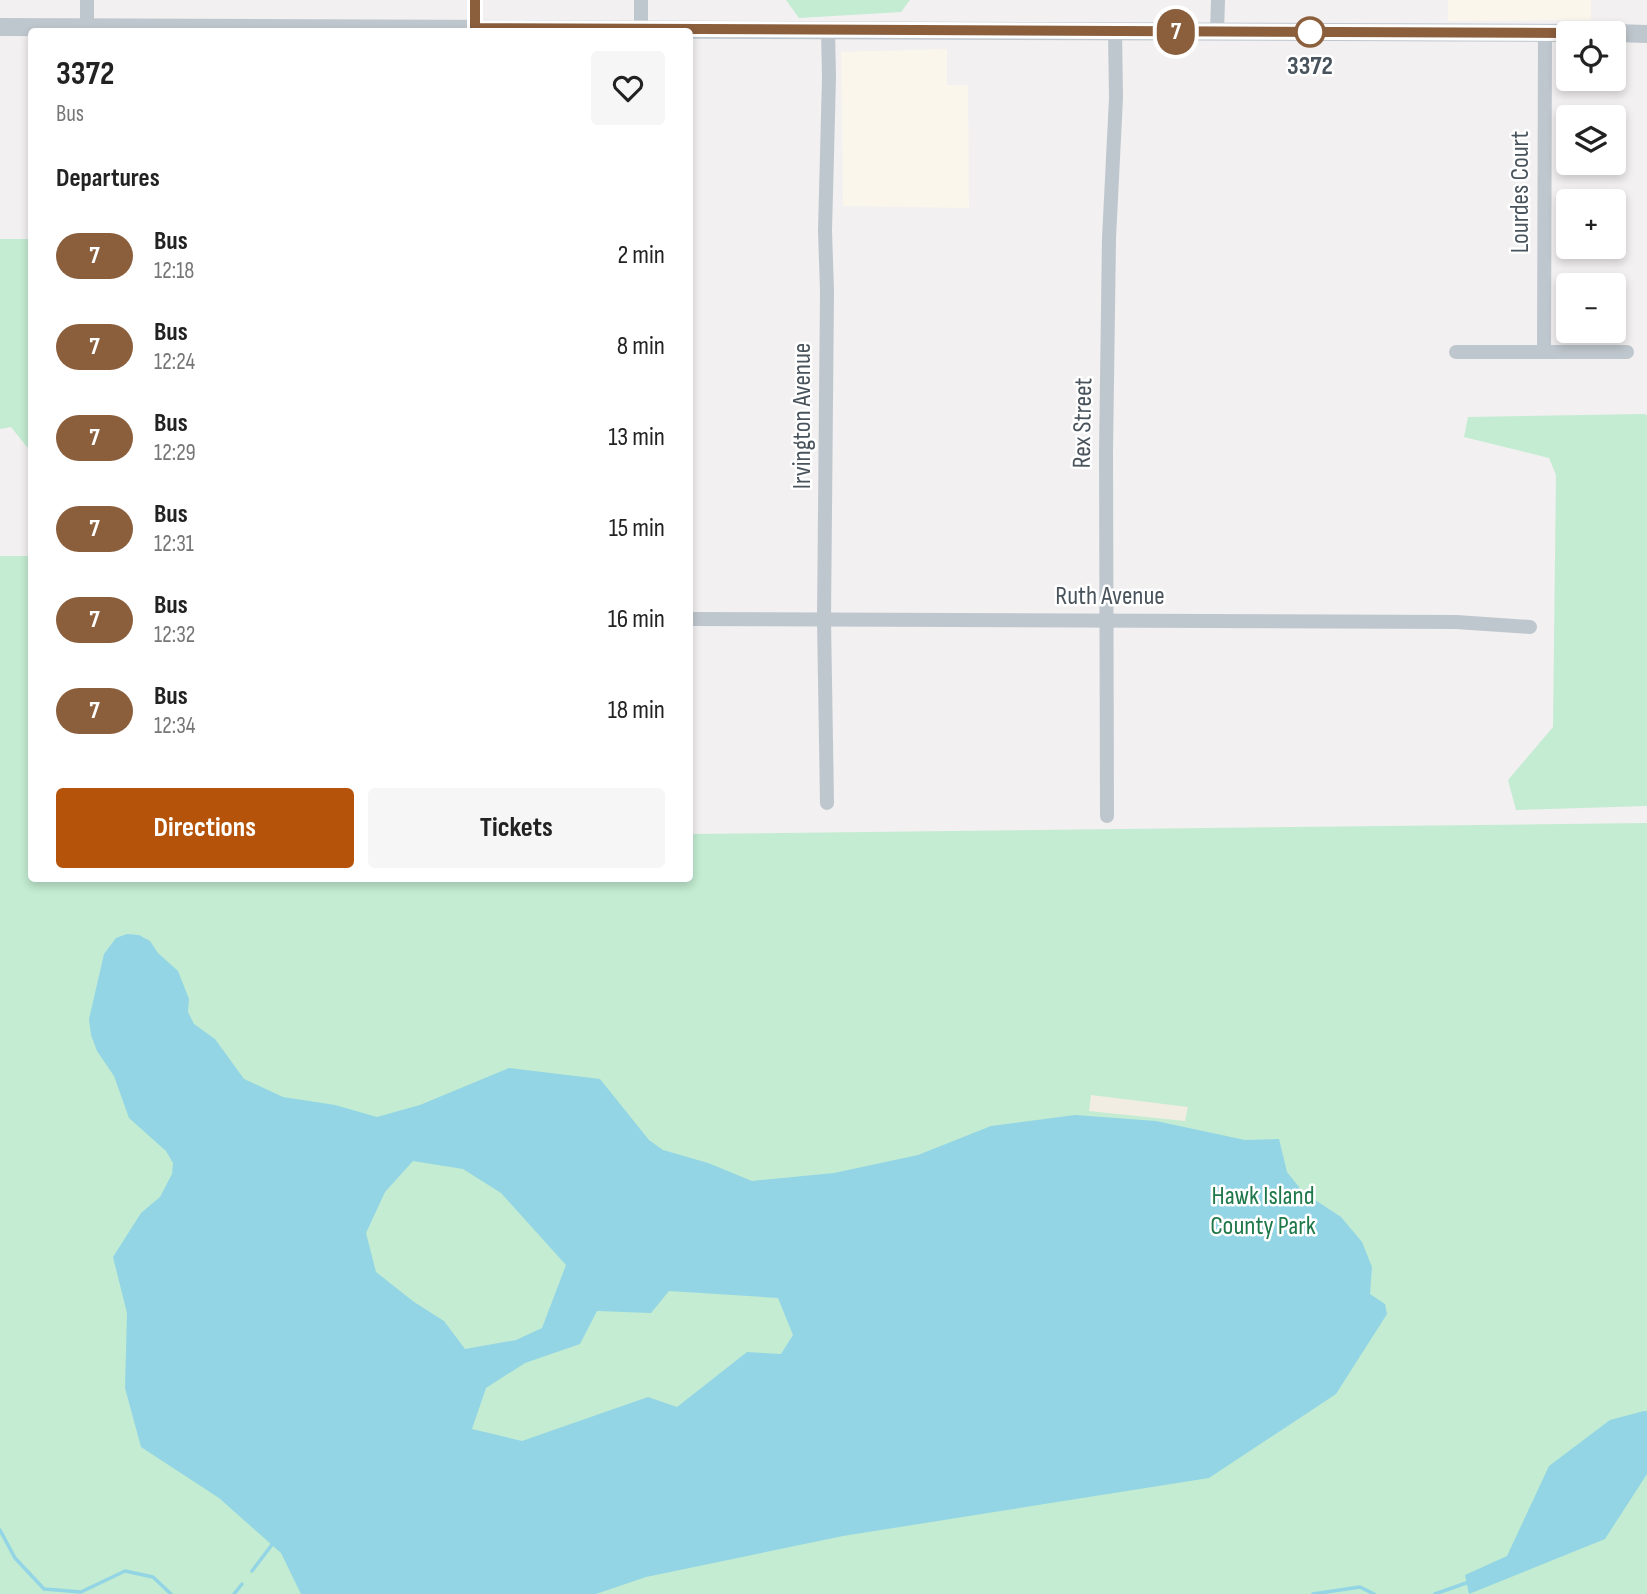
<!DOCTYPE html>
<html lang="en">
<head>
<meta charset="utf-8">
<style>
  :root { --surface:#fff; --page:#f6f6f6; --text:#222; --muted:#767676; --accent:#b45309 }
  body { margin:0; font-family:"Sofia Sans Condensed",sans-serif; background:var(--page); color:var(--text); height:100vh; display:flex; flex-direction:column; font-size:26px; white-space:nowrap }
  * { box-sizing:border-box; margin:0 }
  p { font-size:23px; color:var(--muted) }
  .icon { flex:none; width:38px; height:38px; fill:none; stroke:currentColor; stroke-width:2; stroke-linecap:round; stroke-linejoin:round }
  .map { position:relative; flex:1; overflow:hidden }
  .sheet { position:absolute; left:28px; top:28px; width:665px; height:854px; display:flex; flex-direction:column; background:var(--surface); border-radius:7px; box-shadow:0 4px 10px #0003 }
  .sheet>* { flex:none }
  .badge { padding:0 14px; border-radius:23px; font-size:24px; line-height:46px }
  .buttons { position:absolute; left:1556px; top:21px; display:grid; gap:14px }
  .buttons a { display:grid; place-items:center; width:70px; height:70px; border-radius:7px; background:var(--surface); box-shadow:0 4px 10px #0003; font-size:35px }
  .map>.badge { position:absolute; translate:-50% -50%; box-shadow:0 0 0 4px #fff }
  h2 { padding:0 28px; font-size:26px; line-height:63px }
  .round { display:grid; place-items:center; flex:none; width:74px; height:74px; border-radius:7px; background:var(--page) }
  .headline { display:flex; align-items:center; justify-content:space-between; height:119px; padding:0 28px }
  h1 { font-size:33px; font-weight:700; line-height:52px }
  .button { display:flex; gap:14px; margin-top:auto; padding:14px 28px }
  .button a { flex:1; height:80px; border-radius:7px; background:var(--accent); color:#fff; font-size:28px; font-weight:700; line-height:80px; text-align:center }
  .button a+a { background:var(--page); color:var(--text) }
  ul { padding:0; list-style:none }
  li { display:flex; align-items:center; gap:21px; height:91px; padding:0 28px }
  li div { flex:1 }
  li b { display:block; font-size:26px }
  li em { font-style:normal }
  li .badge { min-width:77px; font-weight:700; text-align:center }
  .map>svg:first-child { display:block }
</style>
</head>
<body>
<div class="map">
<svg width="1647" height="1594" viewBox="0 0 1647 1594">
  <rect width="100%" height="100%" fill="#f2f0f0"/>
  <g fill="#fbf6ec">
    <polygon points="1448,0 1591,0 1591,20 1448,21"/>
    <polygon points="947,49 947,85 968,85 969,208 843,206 841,52"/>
  </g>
  <g fill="#c3ecd2">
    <polygon points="786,0 910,0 901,12 799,18"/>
    <polygon points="0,239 31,239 31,452 11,427 0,429"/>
    <polygon points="1644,414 1647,415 1647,806 1516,810 1508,780 1553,727 1556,475 1549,458 1464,437 1468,417"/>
    <polygon points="0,556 31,556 32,878 690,878 690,834 1647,823 1647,1594 0,1594"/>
  </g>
  <polygon fill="#f2ede3" points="1091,1095 1188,1107 1185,1121 1089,1111"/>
  <g fill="#93d5e5" fill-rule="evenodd">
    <path d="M127 934 139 935 150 941 158 953 178 971 189 999 188 1012 194 1024 215 1039 244 1079 283 1097 335 1105 377 1117 420 1105 509 1068 600 1079 649 1140 663 1150 708 1163 752 1181 834 1173 918 1155 991 1126 1075 1115 1156 1121 1245 1140 1279 1139 1287 1172 1303 1192 1341 1217 1362 1242 1372 1267 1370 1294 1385 1304 1387 1314 1336 1394 1209 1478 843 1536 646 1577 596 1594H301L281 1553 219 1498 141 1447 125 1388 127 1313 113 1257 141 1213 160 1197 172 1174 173 1163 166 1151 129 1118 114 1076 97 1051 91 1035 89 1019 104 954 116 938ZM413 1161 463 1169 501 1193 566 1265 542 1328 516 1340 465 1349 444 1321 414 1302 376 1272 366 1233 385 1192ZM669 1291 778 1298 793 1335 781 1354 747 1352 677 1407 648 1397 522 1441 472 1429 486 1388 525 1363 580 1344 597 1311 651 1313Z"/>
    <polygon points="1644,1411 1647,1411 1647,1474 1605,1539 1469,1594 1465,1575 1507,1556 1549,1466 1610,1420"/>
  </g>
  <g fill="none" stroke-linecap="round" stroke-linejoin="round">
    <g stroke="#93d5e5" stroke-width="3.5">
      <polyline points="0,1530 15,1558 44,1589 81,1592 125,1571 153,1577 171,1594"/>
      <polyline points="252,1571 274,1542"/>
      <polyline points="234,1594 242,1584"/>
      <polyline points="1313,1594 1360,1587 1374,1594"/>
      <polyline points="1435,1594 1469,1582"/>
    </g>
    <g stroke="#bfc7ce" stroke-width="14">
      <polyline points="87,0 87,27"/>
      <polyline points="641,0 641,29"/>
      <polyline points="475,28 475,0"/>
      <polyline points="1217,32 1218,0"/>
      <polyline points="1544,351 1545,33"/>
      <polyline points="1456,352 1627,352"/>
      <polyline points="690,619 1456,622 1530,627"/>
      <polyline points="827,803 824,620 827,291 825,231 829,77 828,30"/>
      <polyline points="1107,816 1106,452 1109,238 1116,98 1115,31"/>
    </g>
    <g stroke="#bfc7ce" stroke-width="18">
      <polyline points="0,27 1568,33"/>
      <polyline points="1614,33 1647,34"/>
    </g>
  </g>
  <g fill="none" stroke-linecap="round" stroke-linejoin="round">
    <defs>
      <polyline id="line" points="475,0 475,28 1568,33"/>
    </defs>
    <use href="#line" stroke="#fff" stroke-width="16"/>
    <use href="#line" stroke="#8b5e3c" stroke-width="10"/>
  </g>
  <circle fill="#fff" stroke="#8b5e3c" stroke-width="3.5" cx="1310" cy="32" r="14"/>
  <g text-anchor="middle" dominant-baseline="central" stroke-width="5" stroke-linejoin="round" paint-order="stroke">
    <g font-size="26" font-weight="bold" fill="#49535c" stroke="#fff">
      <text x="1310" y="66">3372</text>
    </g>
    <g font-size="26" fill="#49535c" stroke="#fff">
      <text transform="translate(1520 192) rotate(-90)">Lourdes Court</text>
      <text transform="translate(802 416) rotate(-90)">Irvington Avenue</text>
      <text transform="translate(1083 423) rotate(-89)">Rex Street</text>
      <text x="1110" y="596">Ruth Avenue</text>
    </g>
    <g font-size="26" fill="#1f784a" stroke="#fff">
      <text x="1263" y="1196">Hawk Island<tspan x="1263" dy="30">County Park</tspan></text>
    </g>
  </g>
</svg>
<div class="buttons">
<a><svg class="icon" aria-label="locate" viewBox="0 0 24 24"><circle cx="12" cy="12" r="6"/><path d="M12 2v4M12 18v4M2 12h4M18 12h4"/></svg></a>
<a><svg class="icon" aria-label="layers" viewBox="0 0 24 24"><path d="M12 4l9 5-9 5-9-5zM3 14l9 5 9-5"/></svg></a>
<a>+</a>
<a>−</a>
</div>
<b class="badge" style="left:1176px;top:32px;background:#8b5e3c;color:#fff">7</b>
<section class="sheet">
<div class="headline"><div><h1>3372</h1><p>Bus</p></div><a class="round"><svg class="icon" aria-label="heart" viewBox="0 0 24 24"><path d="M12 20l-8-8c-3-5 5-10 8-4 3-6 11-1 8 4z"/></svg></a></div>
<h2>Departures</h2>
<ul>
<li><span class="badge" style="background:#8b5e3c;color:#fff">7</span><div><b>Bus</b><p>12:18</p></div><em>2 min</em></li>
<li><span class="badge" style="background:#8b5e3c;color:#fff">7</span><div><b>Bus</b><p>12:24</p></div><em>8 min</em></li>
<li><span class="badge" style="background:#8b5e3c;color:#fff">7</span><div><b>Bus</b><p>12:29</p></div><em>13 min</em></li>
<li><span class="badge" style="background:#8b5e3c;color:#fff">7</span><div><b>Bus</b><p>12:31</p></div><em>15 min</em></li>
<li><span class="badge" style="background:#8b5e3c;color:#fff">7</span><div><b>Bus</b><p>12:32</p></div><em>16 min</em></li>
<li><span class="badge" style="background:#8b5e3c;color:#fff">7</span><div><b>Bus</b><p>12:34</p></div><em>18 min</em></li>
</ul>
<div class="button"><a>Directions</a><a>Tickets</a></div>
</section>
</div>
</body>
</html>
